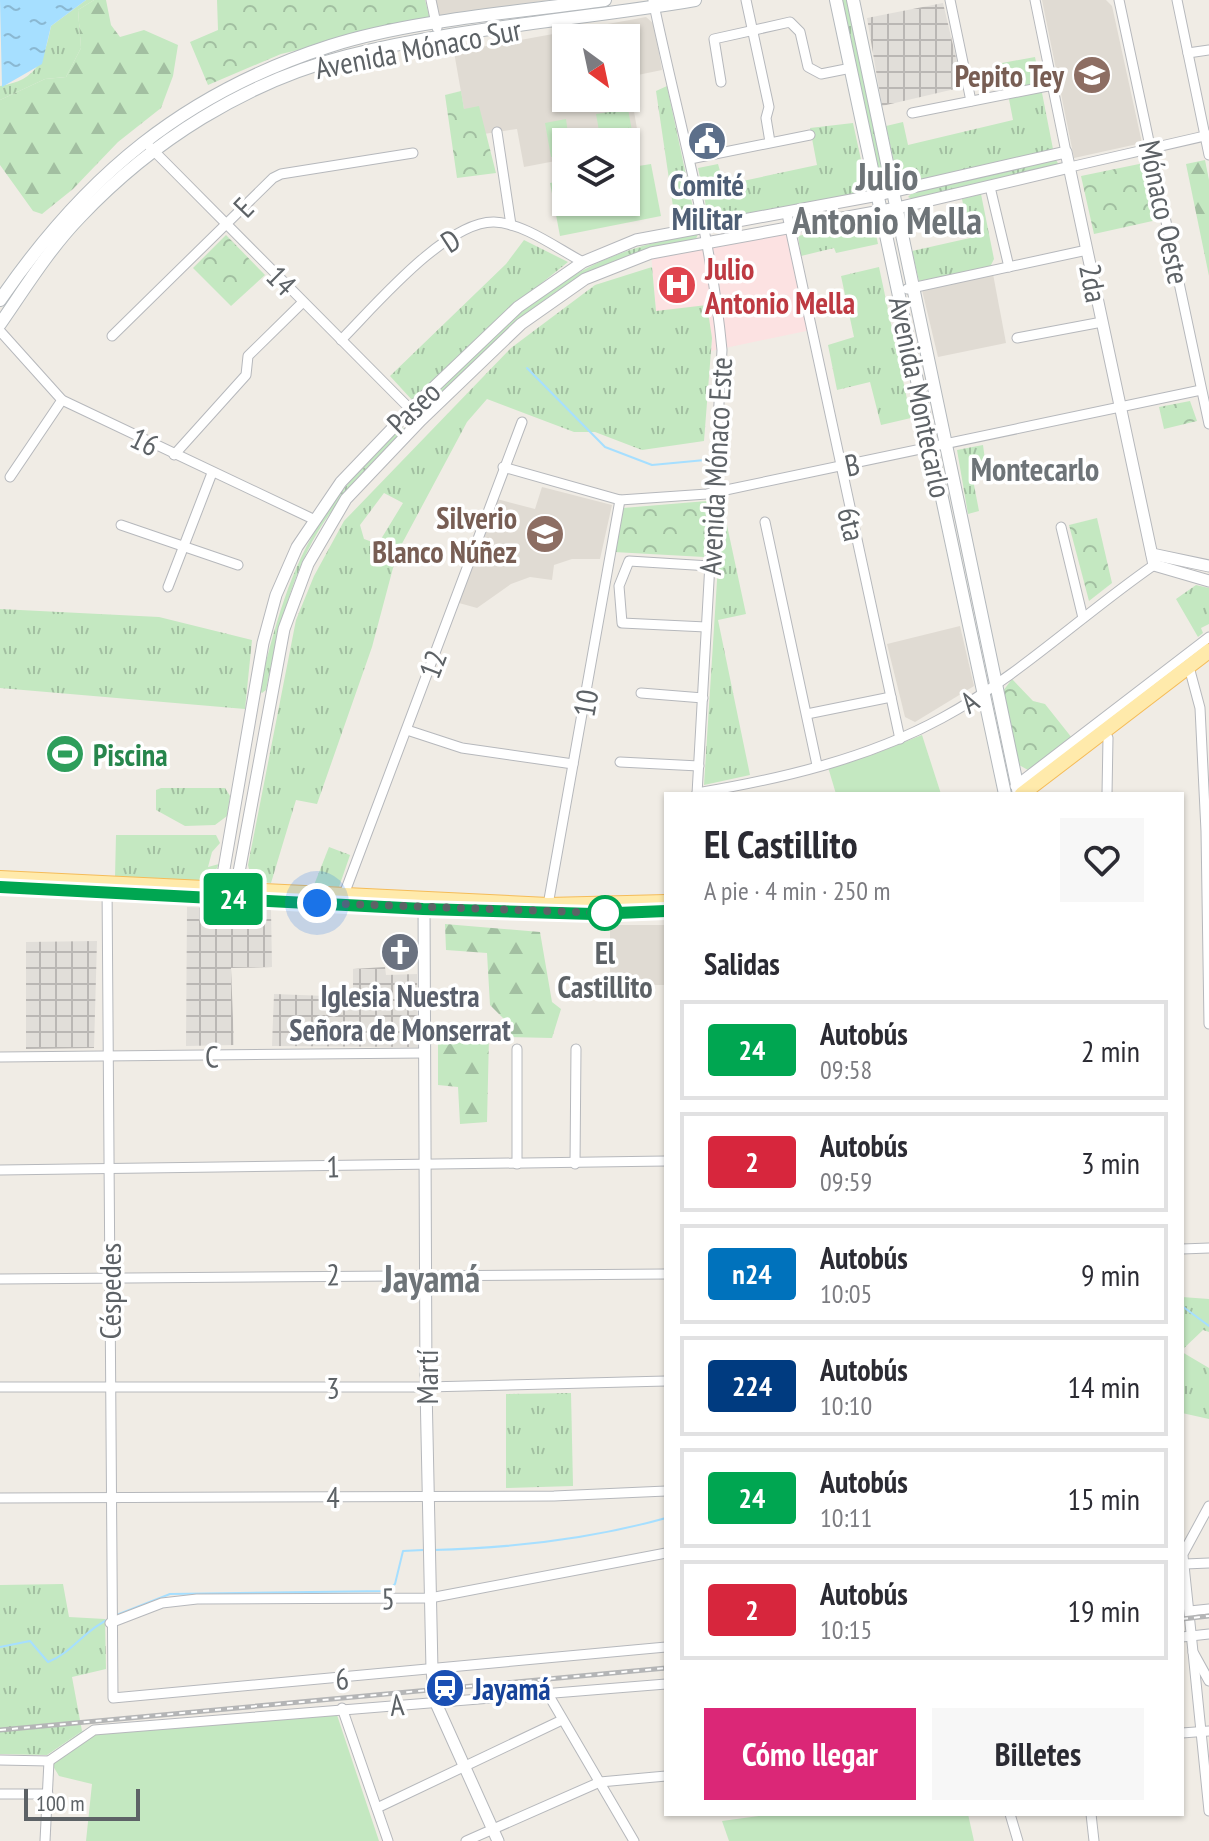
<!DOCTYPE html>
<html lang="es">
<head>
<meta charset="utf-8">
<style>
  :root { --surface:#fff; --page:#f7f7f7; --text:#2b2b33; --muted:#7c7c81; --line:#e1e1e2; --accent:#db2777 }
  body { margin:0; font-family:"PT Sans Narrow",sans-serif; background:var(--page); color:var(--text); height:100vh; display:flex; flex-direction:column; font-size:30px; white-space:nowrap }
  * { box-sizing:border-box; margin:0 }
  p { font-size:26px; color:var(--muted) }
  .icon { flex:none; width:44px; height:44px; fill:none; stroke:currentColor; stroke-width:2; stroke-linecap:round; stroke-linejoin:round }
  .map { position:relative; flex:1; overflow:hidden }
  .drawer { position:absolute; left:664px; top:792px; width:520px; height:1024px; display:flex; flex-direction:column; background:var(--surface); border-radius:0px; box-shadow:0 2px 6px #0004 }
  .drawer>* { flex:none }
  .badge { padding:0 16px; border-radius:6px; font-size:28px; line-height:52px }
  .needle { width:52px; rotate:147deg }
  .buttons { position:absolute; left:552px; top:24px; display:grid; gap:16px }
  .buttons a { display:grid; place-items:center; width:88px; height:88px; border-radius:0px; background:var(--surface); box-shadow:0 2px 6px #0004; font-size:40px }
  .scale { position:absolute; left:24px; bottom:20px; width:116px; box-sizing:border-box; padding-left:8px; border:4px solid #5d6266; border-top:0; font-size:22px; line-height:28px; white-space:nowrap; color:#5d6266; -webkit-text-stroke:6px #fff; paint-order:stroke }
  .you { position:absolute; width:40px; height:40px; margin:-20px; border:6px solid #fff; border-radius:50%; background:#1a73e8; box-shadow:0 0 0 12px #1a73e833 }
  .map>.badge { position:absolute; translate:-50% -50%; box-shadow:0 0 0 4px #fff }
  h2 { padding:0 40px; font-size:30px; line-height:72px }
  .round { display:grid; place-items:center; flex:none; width:84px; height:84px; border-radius:0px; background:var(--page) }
  .overview { display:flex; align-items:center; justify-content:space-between; height:136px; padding:0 40px }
  h1 { font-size:38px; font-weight:700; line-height:60px }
  .action { display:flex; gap:16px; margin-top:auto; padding:16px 40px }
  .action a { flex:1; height:92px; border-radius:0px; background:var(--accent); color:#fff; font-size:32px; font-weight:700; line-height:92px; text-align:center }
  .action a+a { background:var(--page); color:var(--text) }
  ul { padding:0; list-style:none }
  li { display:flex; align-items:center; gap:24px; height:100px; margin:0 16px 12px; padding:0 24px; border:4px solid var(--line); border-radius:0px }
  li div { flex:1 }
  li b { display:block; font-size:30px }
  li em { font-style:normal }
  li .badge { min-width:88px; font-weight:700; text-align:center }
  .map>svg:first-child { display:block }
</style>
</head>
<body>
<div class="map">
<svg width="1209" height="1841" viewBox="0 0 1209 1841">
  <defs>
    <pattern id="industrial-grid" width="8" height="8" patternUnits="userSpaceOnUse" patternTransform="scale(2)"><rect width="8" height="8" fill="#e1ded9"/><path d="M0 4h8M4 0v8" fill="none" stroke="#bab7b4"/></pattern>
    <pattern id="grass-tufts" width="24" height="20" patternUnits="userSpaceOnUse" patternTransform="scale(2)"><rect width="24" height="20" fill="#c4e8c1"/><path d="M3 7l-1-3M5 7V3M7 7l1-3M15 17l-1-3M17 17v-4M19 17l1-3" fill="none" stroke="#a2bfa1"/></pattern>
    <pattern id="forest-firs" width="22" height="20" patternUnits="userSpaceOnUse" patternTransform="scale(2)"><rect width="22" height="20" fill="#c4e8c1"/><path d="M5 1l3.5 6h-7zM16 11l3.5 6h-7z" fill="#a2bfa1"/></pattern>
    <pattern id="park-crowns" width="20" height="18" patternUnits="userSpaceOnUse" patternTransform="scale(2)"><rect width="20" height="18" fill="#c4e8c1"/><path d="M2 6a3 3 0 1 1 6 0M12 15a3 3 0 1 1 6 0" fill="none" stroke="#a2bfa1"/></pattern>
    <pattern id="water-ripples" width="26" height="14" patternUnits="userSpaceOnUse" patternTransform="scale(2)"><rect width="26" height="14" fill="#a6dfff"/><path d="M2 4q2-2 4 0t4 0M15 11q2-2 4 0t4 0" fill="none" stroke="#8ab8d2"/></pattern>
  </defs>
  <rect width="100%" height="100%" fill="#f0ece5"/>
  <g fill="url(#industrial-grid)">
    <polygon points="943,3 962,83 959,88 882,106 867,18"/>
    <polygon points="187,907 271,910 272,967 231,968 234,1045 186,1046"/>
    <polygon points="97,941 94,1048 26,1049 26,942"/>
    <polygon points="385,967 386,975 417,974 418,1047 272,1046 274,994 353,997 353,969"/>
  </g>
  <g fill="#e0dbd3" fill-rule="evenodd">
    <polygon points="436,0 549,0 440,17"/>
    <polygon points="1042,0 1106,0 1112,6 1142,143 1074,158"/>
    <path d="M646 17 654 24 662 70 628 77 640 146 626 148V142H566V159L524 167 517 129 484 134 464 109 454 52ZM566 38H626V98H566Z"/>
    <polygon points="993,274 1006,343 938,357 922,290"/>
    <polygon points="542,487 612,505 600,559 572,559 554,565 552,580 530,577 511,584 477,608 459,603 497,499 535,509"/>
    <polygon points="960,626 974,686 915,722 905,717 887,644"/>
    <polygon points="610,925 665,925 666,985 610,985"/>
  </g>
  <polygon fill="#fce2e2" points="790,230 811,330 711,351 712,338 656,311 651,253"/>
  <g fill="url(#grass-tufts)" fill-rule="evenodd">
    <path d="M86 0H94L78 10 81 48 66 77 45 79 0 100V86C38 80 44 60 51 26Z"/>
    <polygon points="841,0 847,0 886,189 882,188"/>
    <polygon points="1035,57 1053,149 899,185 886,126 903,122 908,145 1013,120 1002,63"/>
    <polygon points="667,86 693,208 675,220 656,91"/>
    <polygon points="628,109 634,142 601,142 596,114"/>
    <polygon points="853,123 868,192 709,221 698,168 718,164 724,185 817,165 810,128"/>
    <polygon points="1056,160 1059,165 912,199 908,197 912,193"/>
    <polygon points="981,194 994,259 990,267 919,281 912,251 970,238 962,199"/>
    <polygon points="873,220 878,244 836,253 834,248 801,256 798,236"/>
    <path d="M698 234 696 239C611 253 554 284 493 345 477 360 444 400 426 407L425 403C516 315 566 254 698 234Z"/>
    <polygon points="524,240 568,262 523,298 412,400 390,376 506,264"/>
    <path d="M652 267 656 311 707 305 712 338 704 441 642 450 595 432H574L487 399 467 422 397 553 372 647 317 804 296 800 271 883C258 881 251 879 248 865L296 620 314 576 344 521 511 348 595 285ZM384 493 403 503 378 544 364 539 360 525Z"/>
    <polygon points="879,267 911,418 881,425 870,382 837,390 828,345 854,337 841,276"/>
    <path d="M401 426 405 430C377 460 347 488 324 522 291 572 278 633 266 690L262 693 259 690C289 567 309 517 401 426Z"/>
    <polygon points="983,445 985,460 970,464 979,511 968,514 957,450"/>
    <polygon points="722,502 746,614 718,620 750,775 704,785"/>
    <polygon points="1196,585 1209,588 1209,624 1201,628 1203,633 1198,637 1176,599"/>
    <polygon points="0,609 159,617 252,640 245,709 0,688"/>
    <polygon points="161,788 225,788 230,796 227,816 215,825 185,826 156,810 156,790"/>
    <polygon points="116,835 216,835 220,843 212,852 208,867 219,864 210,881 203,882 115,877"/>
    <polygon points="329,847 350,855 339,887 314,885"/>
    <polygon points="1182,1297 1209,1299 1209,1332 1203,1330 1182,1350"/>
    <polygon points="1182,1352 1209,1368 1209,1419 1182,1413"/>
    <polygon points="571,1393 573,1486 506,1488 506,1394"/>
    <polygon points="63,1584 69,1617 105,1619 106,1669 72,1677 82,1731 47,1755 0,1754 0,1585"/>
  </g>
  <g fill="url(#forest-firs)">
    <polygon points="94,0 106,0 111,25 120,37 144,30 178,45 173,76 161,108 118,142 73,189 42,214 33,211 0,165 0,100 45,79 66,77 81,48 78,10"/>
    <polygon points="1205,160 1209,180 1209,276 1186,164"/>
    <polygon points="445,924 540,932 552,1002 561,1009 552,1038 508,1037 508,1023 490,1005 487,953 446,950"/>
    <polygon points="438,1035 489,1037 487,1122 460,1124 458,1087 438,1085"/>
  </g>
  <g fill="url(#park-crowns)">
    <polygon points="217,0 425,0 430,19 281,54 208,85 190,42 218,30"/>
    <polygon points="461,91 464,109 479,106 496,173 457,178 445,95"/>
    <polygon points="1144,163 1157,220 1094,234 1081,176"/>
    <polygon points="226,235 265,275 231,306 193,268"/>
    <polygon points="1190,401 1197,421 1164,429 1159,407"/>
    <polygon points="707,501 704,557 614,552 623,508"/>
    <polygon points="1097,518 1112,583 1089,601 1069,525"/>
    <polygon points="1012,679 1033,701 1045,704 1072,738 1028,770 1019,765 1003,691"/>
  </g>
  <g fill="#c4e8c1">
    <polygon points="566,119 569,142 566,142 566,154 551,157 545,123"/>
    <polygon points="651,164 661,216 560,236 550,183 566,180 566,202 626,202 626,168"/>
    <polygon points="922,735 941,794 836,794 828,767 872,755"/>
    <polygon points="335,1709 379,1841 86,1841 92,1784 59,1776 47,1756 82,1731"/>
    <polygon points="773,1814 968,1814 974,1841 729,1841 722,1821"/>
  </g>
  <polygon fill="url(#water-ripples)" points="0,0 86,0 51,26 42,64 2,87"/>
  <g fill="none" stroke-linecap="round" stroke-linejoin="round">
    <g stroke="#a6dfff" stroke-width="2">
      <polyline points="527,368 605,447 652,465 705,460"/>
      <polyline points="1182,1306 1209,1326"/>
      <path d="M433 1550C512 1548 591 1539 666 1518"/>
      <polyline points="114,1616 170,1594 387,1591 395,1584 403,1551 423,1550"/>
      <path d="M0 1647 30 1641 48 1662C72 1653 84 1630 109 1619"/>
    </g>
    <defs>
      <g id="minor">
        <polyline points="431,0 437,28"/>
        <path d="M653 0C677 116 711 231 722 350L697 794"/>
        <polyline points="746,0 769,107 766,118 770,142"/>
        <polyline points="950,0 971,101"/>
        <polyline points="1035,0 1066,152"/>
        <polyline points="1119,0 1209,424"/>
        <polyline points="1177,0 1209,155"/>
        <polyline points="1188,53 1209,50"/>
        <polyline points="721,82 714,39 790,22 800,32 808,67 821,74 851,68"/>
        <polyline points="912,113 1053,85"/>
        <polyline points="497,132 511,225"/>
        <polyline points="150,147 421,420"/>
        <polyline points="690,159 810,135"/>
        <polyline points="1070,167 1209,135"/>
        <polyline points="990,187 1009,267"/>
        <polyline points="787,214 900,739"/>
        <polyline points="907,289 1087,250"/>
        <polyline points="0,331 62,400 313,519"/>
        <polyline points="112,336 273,178 281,174 413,153"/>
        <polyline points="1017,338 1102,322"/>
        <path d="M341 340C374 307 446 221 494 222 524 223 558 249 583 262"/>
        <polyline points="174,455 246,375 248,356 303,302"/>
        <polyline points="503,467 620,500 707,494 1201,390"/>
        <polyline points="10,477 62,400"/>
        <polyline points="765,522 817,765"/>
        <polyline points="121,525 238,565"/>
        <polyline points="1061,527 1083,618"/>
        <polyline points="168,587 212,473"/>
        <polyline points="706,627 622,623 619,586 629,561 710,566"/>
        <polyline points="1189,667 1200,708 1206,831 1209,1024"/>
        <polyline points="641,693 703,698"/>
        <polyline points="807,714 891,697"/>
        <polyline points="407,730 462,748 573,764"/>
        <polyline points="1105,732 1108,738 1107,794"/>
        <polyline points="620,762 699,766"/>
        <polyline points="1015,786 1209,637"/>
        <path d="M697 793C780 779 867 759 942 718 1018 677 1083 614 1154 565"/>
        <polyline points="107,884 113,1698 666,1647"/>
        <polyline points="340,905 522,422"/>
        <polyline points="548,905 620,500"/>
        <polyline points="517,1049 517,1164"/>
        <polyline points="0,1057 425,1053"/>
        <polyline points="575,1164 576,1049"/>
        <polyline points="0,1170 666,1161"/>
        <polyline points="1182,1249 1209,1248"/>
        <polyline points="0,1279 666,1274"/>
        <polyline points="0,1387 426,1387 666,1381"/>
        <polyline points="0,1498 554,1496 666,1491"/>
        <polyline points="1182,1546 1193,1652 1209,1681"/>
        <polyline points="1184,1552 1209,1506"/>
        <polyline points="1185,1564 1209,1563"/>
        <polyline points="1190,1611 1209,1609"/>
        <polyline points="110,1623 162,1603 197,1599 430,1598 666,1553"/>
        <polyline points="1182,1637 1209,1634"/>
        <polyline points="1193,1652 1209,1811"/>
        <polyline points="548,1694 634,1841"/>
        <polyline points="342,1708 388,1841"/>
        <polyline points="1182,1733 1209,1731"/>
        <polyline points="0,1760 49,1761 94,1730 666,1684"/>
        <polyline points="0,1794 48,1794"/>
        <polyline points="377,1808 562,1720"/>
        <polyline points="1010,1814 1018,1841"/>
        <polyline points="1091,1814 1094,1841"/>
        <polyline points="45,1841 49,1761"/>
        <polyline points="466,1841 600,1782 666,1776"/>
      </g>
      <g id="tertiary">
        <polyline points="1152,554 1209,566"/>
        <polyline points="219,898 263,643 276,595 297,547 341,482 410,410 518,307 583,262 636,240 878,195 1066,152 1154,565 1209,581"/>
        <polyline points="234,899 284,629 308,564 346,499 421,420 521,324 585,279 651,253 897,208 1070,167"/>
        <polyline points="424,900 426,1387 432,1670 435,1701 498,1841"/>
      </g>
      <g id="secondary">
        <polyline points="836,0 1005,794"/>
        <polyline points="853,0 1019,794"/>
        <path d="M0 300C86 175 184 93 330 46 411 20 519 12 605 0"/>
        <path d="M0 324C25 288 49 249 80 217 152 141 245 82 347 56 460 27 580 20 695 0"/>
      </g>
      <g id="primary">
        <polyline points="1022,794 1209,651"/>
        <polyline points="0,878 548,905 666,902"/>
      </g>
    </defs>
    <use href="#minor" stroke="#b6b8bc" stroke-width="11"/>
    <use href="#tertiary" stroke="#b6b8bc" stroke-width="13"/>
    <use href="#secondary" stroke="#b4b9bd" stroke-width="14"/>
    <use href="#primary" stroke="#f5bc59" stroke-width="16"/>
    <use href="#minor" stroke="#fff" stroke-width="9"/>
    <use href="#tertiary" stroke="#fff" stroke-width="11"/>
    <use href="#secondary" stroke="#fff" stroke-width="12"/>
    <use href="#primary" stroke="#ffeaab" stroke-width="14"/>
    <defs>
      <g id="rail">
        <polyline points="1182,1619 1209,1616"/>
        <polyline points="0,1730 666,1668"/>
      </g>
    </defs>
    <use href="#rail" stroke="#b4b5b6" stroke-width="5"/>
    <use href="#rail" stroke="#fff" stroke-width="2" stroke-dasharray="6" stroke-linecap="butt"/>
  </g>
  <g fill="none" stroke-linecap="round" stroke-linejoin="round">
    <defs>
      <polyline id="line" points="0,887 423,909 593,914 666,911"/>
    </defs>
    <use href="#line" stroke="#fff" stroke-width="18"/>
    <use href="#line" stroke="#00a651" stroke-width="12"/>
    <polyline stroke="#5d6266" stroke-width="8" stroke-dasharray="0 14.4" points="317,903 605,913"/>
  </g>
  <defs>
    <symbol id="school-disc" viewBox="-11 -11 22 22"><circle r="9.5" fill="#8d6e63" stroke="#fff"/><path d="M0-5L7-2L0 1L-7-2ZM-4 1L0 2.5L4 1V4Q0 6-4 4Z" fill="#fff"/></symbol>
    <symbol id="civic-disc" viewBox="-11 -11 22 22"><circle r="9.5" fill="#5c6f8a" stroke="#fff"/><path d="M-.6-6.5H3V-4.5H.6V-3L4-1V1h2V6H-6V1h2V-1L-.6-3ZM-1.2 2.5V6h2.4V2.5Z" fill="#fff"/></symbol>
    <symbol id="hospital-disc" viewBox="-11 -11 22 22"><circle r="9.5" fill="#e0444e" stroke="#fff"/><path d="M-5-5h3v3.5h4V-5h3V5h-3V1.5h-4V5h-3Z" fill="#fff"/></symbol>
    <symbol id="stadium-disc" viewBox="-11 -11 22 22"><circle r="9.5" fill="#2e9e5b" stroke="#fff"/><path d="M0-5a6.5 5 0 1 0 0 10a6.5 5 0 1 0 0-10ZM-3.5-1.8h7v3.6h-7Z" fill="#fff"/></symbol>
    <symbol id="church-disc" viewBox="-11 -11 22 22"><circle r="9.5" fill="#6b7280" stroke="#fff"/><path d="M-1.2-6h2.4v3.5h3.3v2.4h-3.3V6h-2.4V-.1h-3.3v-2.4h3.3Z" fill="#fff"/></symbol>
    <symbol id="station-disc" viewBox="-11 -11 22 22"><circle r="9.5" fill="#1a4fb4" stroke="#fff"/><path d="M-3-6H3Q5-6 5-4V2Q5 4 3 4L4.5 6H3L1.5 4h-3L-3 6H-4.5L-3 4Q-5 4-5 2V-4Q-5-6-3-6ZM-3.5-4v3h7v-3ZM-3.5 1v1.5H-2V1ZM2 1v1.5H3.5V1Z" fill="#fff"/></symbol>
  </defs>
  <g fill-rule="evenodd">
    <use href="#school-disc" x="1070" y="53" width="44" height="44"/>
    <use href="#civic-disc" x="685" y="119" width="44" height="44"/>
    <use href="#hospital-disc" x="655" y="263" width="44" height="44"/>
    <use href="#school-disc" x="523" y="512" width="44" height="44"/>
    <use href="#stadium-disc" x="43" y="732" width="44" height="44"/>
    <use href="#church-disc" x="378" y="930" width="44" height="44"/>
    <use href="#station-disc" x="423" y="1666" width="44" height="44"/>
  </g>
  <circle fill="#fff" stroke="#00a651" stroke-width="4" cx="605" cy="913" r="16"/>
  <g text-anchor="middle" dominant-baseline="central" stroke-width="7" stroke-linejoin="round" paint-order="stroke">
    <g font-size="30" fill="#5d6266" stroke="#fff">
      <text transform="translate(418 48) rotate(-11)">Avenida Mónaco Sur</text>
      <text transform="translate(243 207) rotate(-46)">E</text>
      <text transform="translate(1165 212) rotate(78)">Mónaco Oeste</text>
      <text transform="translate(450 240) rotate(-33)">D</text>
      <text transform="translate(282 280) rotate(45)">14</text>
      <text transform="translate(1094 283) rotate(79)">2da</text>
      <text transform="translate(921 397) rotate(78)">Avenida Montecarlo</text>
      <text transform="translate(413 407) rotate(-44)">Paseo</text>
      <text transform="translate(145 441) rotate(26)">16</text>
      <text transform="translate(852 464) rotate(-12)">B</text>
      <text transform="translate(715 466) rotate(-87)">Avenida Mónaco Este</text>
      <text transform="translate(852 524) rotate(77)">6ta</text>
      <text transform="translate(432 664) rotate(-69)">12</text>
      <text transform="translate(969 701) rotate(-33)">A</text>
      <text transform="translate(585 703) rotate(-80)">10</text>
      <text transform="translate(212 1056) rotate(-1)">C</text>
      <text transform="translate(333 1166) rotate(-1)">1</text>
      <text transform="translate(333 1274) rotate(-1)">2</text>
      <text transform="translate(109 1291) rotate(-90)">Céspedes</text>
      <text transform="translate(426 1377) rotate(-90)">Martí</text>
      <text x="333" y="1387">3</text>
      <text x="333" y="1496">4</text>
      <text transform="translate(388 1598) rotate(-1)">5</text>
      <text transform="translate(342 1678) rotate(-5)">6</text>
      <text transform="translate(397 1704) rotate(-4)">A</text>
    </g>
    <g font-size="30" font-weight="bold" fill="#785e54" stroke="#fff" text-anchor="end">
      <text x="1064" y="75">Pepito Tey</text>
      <text x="517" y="517">Silverio<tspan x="517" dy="34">Blanco Núñez</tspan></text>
    </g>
    <g font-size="30" font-weight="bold" fill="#4e5e75" stroke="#fff">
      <text x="707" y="184">Comité<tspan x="707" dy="34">Militar</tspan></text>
    </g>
    <g font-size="30" font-weight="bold" fill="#be3a42" stroke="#fff" text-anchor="start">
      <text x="705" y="268">Julio<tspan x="705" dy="34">Antonio Mella</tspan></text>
    </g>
    <g font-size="30" font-weight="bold" fill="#27864d" stroke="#fff" text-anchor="start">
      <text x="93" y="754">Piscina</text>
    </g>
    <g font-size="30" font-weight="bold" fill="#5d6266" stroke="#fff">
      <text x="605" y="952">El<tspan x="605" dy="34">Castillito</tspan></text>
    </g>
    <g font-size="30" font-weight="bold" fill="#5b616d" stroke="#fff">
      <text x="400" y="995">Iglesia Nuestra<tspan x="400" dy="34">Señora de Monserrat</tspan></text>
    </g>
    <g font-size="30" font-weight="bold" fill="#164399" stroke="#fff" text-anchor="start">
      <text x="473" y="1688">Jayamá</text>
    </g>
    <g font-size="32" font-weight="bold" fill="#6e7478" stroke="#fff">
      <text x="1035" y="469">Montecarlo</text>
    </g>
    <g font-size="38" font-weight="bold" fill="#6e7478" stroke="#fff">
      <text x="887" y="175">Julio<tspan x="887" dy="44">Antonio Mella</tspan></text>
      <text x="431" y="1277">Jayamá</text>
    </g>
  </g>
</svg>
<div class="buttons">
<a><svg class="needle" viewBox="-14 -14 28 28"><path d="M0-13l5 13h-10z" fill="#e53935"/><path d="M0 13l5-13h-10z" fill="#7c7c81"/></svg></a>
<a><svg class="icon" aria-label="layers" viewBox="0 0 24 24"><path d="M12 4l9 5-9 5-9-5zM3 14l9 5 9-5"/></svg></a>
</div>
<div class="scale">100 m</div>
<div class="you" style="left:317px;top:903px"></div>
<b class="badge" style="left:233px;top:899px;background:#00a651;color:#fff">24</b>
<section class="drawer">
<div class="overview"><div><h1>El Castillito</h1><p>A pie · 4 min · 250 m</p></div><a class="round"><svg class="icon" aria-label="heart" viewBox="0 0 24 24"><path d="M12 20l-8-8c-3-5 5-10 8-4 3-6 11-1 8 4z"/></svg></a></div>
<h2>Salidas</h2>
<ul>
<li><span class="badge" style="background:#00a651;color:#fff">24</span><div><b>Autobús</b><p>09:58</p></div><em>2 min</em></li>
<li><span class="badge" style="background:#d7263d;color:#fff">2</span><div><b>Autobús</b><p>09:59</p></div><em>3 min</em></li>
<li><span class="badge" style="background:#0072bc;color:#fff">n24</span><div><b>Autobús</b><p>10:05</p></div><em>9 min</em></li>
<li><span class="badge" style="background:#003b80;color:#fff">224</span><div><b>Autobús</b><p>10:10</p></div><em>14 min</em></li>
<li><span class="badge" style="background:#00a651;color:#fff">24</span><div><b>Autobús</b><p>10:11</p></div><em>15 min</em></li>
<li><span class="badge" style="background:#d7263d;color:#fff">2</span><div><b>Autobús</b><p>10:15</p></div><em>19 min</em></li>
</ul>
<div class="action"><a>Cómo llegar</a><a>Billetes</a></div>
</section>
</div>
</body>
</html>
